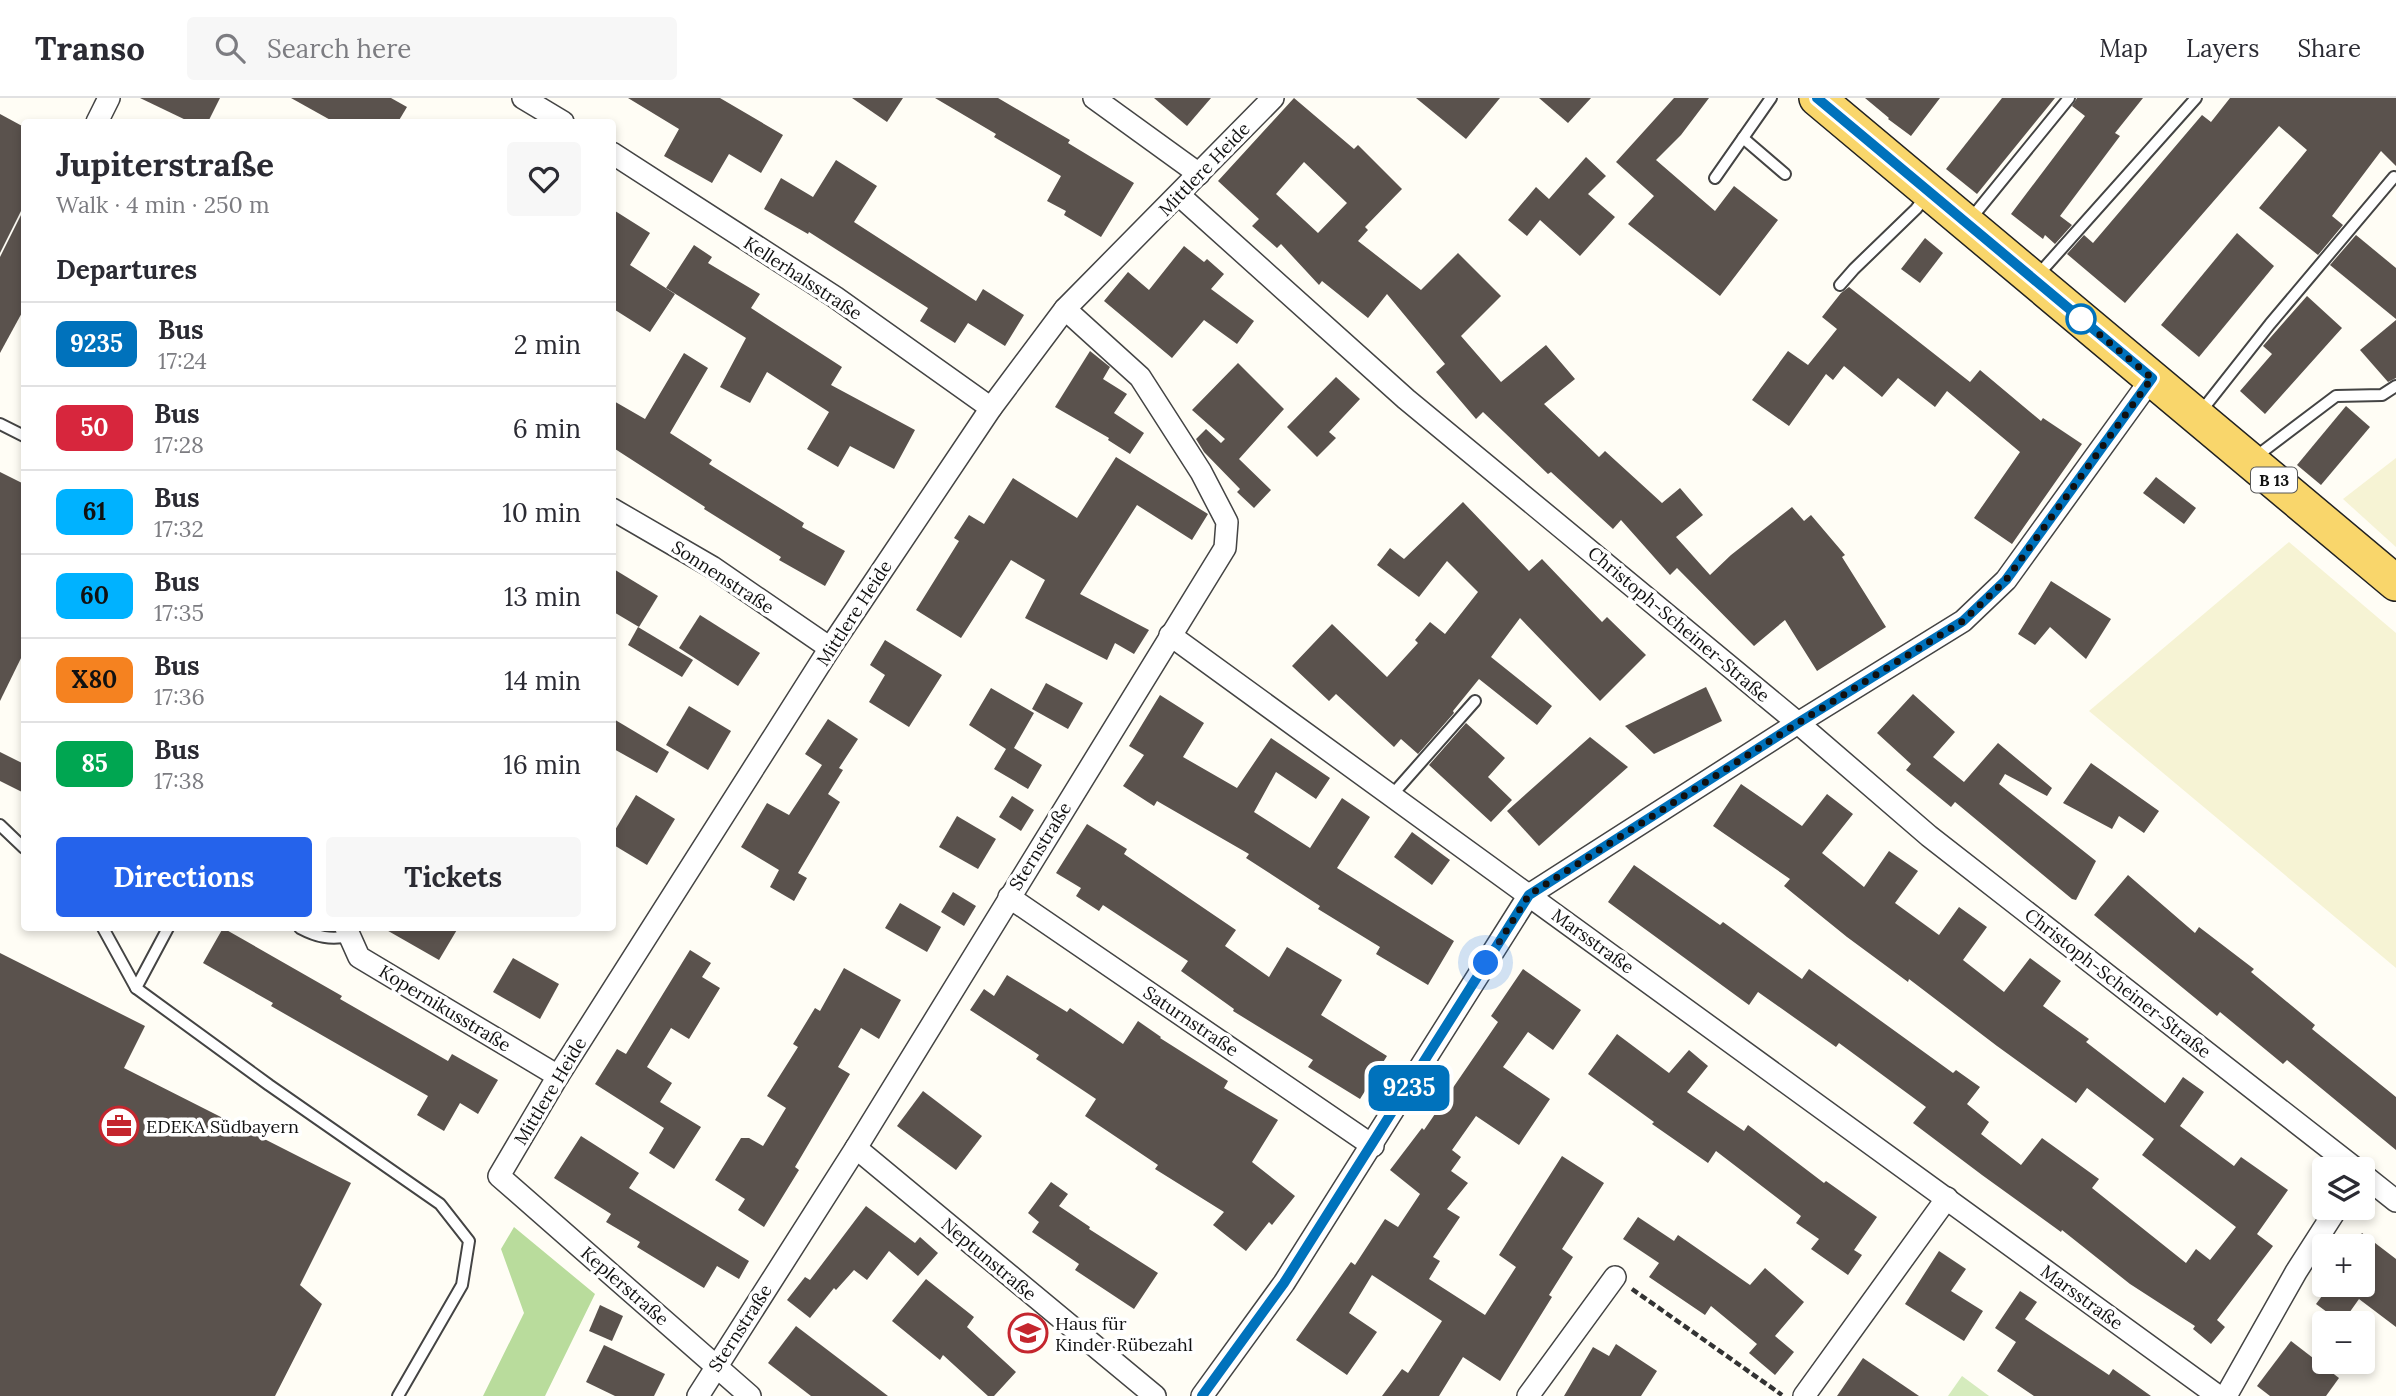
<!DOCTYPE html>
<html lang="en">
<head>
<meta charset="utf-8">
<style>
  :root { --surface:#fff; --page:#f7f7f7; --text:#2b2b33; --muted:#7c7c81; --line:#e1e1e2; --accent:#2563eb }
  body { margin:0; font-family:Lora,serif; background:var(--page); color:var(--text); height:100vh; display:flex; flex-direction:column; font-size:26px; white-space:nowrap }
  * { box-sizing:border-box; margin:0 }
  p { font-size:23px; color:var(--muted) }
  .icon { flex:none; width:38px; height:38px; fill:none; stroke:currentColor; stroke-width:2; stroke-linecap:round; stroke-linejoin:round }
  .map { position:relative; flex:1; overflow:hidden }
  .drawer { position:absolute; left:21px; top:21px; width:595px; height:812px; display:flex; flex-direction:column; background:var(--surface); border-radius:7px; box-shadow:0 4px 10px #0003 }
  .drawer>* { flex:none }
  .badge { padding:0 14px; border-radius:10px; font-size:24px; line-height:46px }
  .buttons { position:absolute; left:2312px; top:1059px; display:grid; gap:14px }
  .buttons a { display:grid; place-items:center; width:63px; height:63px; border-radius:7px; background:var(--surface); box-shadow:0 4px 10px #0003; font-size:35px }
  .you { position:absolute; width:35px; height:35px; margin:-18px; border:5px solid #fff; border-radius:50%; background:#1a73e8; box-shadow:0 0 0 10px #1a73e833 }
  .map>.badge { position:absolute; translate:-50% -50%; box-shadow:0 0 0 4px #fff }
  h2 { padding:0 35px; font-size:26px; line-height:63px }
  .round { display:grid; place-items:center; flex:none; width:74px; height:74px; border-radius:7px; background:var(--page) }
  .head { display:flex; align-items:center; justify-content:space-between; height:119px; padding:0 35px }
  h1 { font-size:33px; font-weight:800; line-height:52px }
  .button { display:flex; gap:14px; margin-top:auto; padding:14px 35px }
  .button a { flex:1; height:80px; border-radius:7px; background:var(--accent); color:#fff; font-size:28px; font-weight:800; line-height:80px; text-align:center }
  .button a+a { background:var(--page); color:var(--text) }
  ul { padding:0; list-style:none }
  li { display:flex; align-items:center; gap:21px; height:84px; padding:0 35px; border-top:2px solid var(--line) }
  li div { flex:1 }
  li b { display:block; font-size:26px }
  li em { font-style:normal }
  li .badge { min-width:77px; font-weight:700; text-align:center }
  header { display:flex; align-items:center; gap:42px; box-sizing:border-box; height:98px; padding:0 35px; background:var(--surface); border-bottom:2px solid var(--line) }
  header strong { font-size:33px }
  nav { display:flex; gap:38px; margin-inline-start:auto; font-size:24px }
  .search { width:490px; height:63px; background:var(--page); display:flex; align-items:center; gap:18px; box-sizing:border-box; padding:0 24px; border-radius:7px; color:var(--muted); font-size:26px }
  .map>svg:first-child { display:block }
</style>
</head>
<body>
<header>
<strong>Transo</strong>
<div class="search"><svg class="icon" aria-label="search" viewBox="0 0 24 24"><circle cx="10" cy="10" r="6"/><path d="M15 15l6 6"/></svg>Search here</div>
<nav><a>Map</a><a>Layers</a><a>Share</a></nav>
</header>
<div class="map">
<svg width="2396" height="1298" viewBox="0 0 2396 1298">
  <rect width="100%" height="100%" fill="#fffdf5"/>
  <g fill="#f6f3d4">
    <polygon points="2396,360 2396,449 2343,401"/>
    <polygon points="2289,444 2396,535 2396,870 2089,613"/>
  </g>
  <polygon fill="#d5ebbd" points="1962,1278 1989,1298 1948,1298"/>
  <polygon fill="#b9dc9c" points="514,1129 595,1196 545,1298 483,1298 524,1215 501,1151"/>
  <g fill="#5a524d" fill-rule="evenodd">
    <polygon points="140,0 220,0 208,24 190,24"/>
    <polygon points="291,0 391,0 407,9 398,24 334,24"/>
    <polygon points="628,0 720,0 783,37 761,75 729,56 712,85 664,58 679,31"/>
    <polygon points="852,0 903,0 887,24"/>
    <polygon points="935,0 998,0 1070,42 1068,45 1134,85 1101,139 1064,117 1066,113 1047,103 1061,78 994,39 996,36"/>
    <polygon points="1154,0 1211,0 1187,28"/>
    <path d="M1294 0 1354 51 1358 47 1402 91 1365 129 1368 132 1358 143 1421 192 1458 155 1501 198 1461 238 1501 284 1546 247 1575 281 1544 306 1599 359 1605 353 1662 405 1680 390 1703 417 1676 439 1710 477 1731 457 1792 409 1804 423 1811 417 1845 457 1842 459 1886 529 1817 573 1785 522 1754 548 1677 470 1670 477 1621 422 1613 431 1551 374 1548 376 1483 314 1476 321 1436 274 1445 266 1387 196 1368 220 1322 183 1319 187 1281 146 1277 150 1252 128 1259 121 1218 83ZM1304 64 1347 105 1318 135 1276 96Z"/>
    <polygon points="1416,0 1500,0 1466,41"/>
    <polygon points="1539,0 1591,0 1568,25"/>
    <polygon points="1674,0 1709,0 1681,37 1656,62 1715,113 1734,88 1778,122 1720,198 1628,126 1654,98 1616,64"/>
    <polygon points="1865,0 1940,0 1911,38 1888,21 1889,20"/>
    <polygon points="2002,0 2055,0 1977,96 1946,71"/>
    <polygon points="2077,0 2143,0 2115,35 2120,38 2060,118 2072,127 2055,146 2045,137 2043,141 2011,116 2085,18 2072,8"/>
    <polygon points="2230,0 2396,0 2396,68 2381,53 2332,118 2343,127 2318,157 2259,110 2307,52 2279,28 2125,205 2067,156 2084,137 2093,145 2202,17 2211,24"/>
    <polygon points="0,16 24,29 24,107 0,155"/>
    <polygon points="1586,59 1606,78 1588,96 1615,119 1580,158 1540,122 1527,138 1508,122 1536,89 1549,101"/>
    <polygon points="836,62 877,88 854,124 976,203 983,191 1024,217 1005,248 968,225 955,245 920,223 928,210 809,134 808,136 764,111 781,80 813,99"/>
    <polygon points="24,111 24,211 0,255 0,159"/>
    <polygon points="612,111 650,135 630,167 675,196 650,234 612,210"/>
    <polygon points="2237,135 2274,168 2199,259 2161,227"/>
    <polygon points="2356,137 2396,170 2396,221 2330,167"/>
    <polygon points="1925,140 1943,155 1920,185 1901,171"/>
    <polygon points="694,147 712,159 708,165 760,196 751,210 842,269 831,287 915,332 894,371 850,348 838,369 807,351 829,314 767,274 750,305 720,289 746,240 666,190"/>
    <polygon points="1184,148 1204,164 1207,161 1224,176 1211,191 1254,223 1237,246 1204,222 1172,260 1104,203 1128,174 1149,192"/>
    <polygon points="1849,189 1970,284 1980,272 2041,323 2043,320 2082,346 2012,446 1974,420 2020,354 1947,293 1935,309 1898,280 1882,299 1844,268 1833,282 1826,276 1789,328 1752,302 1788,253 1808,267 1837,231 1822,219 1841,195"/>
    <polygon points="2307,198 2342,230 2265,316 2240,293 2272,256 2263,248"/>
    <polygon points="2396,222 2396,280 2388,284 2360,252"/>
    <polygon points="1090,253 1110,269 1103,281 1127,296 1114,315 1144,335 1130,356 1108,342 1109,340 1055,309"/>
    <polygon points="684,255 708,270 670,335 712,362 709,366 804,425 802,429 845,453 825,488 779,462 781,459 704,411 705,409 612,349 612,302 645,321"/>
    <polygon points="1238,265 1284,311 1239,361 1271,392 1254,410 1237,394 1240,391 1204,354 1196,341 1206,331 1221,345 1225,341 1192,312"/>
    <polygon points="1336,279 1360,301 1329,334 1336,340 1317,359 1287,329"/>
    <polygon points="2346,308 2370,329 2321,387 2297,367"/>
    <polygon points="1116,359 1208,416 1192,442 1137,407 1080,496 1149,532 1134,556 1115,545 1107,562 1025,520 1045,482 1011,462 961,540 916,512 959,443 954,440 969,417 984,426 1013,380 1077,420"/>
    <polygon points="0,374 24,386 24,554 0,603"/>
    <polygon points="2156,379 2196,410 2184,426 2143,395"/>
    <polygon points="1463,404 1529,473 1542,461 1602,524 1607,519 1646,557 1600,603 1520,520 1491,559 1552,608 1537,627 1479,581 1453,613 1454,615 1418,656 1401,641 1394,649 1336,596 1329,603 1292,568 1332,526 1387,579 1418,545 1415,542 1430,524 1445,536 1478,494 1447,463 1419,499 1377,467 1390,450 1404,461"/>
    <polygon points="612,470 658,498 639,529 612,513"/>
    <polygon points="2051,483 2111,521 2086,561 2050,529 2035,547 2018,536"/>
    <polygon points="700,517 760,555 738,588 679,550"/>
    <polygon points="638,529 693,562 682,579 628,547"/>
    <polygon points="885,542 942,577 909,629 869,604 885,577 870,567"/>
    <polygon points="1046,585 1083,605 1068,631 1032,611"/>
    <polygon points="1706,589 1722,623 1654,656 1625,628"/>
    <polygon points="991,590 1034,615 1014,650 1042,667 1028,691 994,671 1006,651 969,627"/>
    <polygon points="1913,596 1955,634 1933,659 1964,684 1998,645 2052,690 2047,698 2005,676 1999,686 2096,763 2076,802 2072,801 1955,704 1951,709 1906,672 1911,666 1877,635"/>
    <polygon points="1160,597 1204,625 1183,659 1237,690 1271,640 1330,680 1316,701 1276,674 1254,714 1310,750 1342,700 1370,719 1337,770 1454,843 1428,887 1376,856 1380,849 1318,811 1320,808 1246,760 1249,756 1157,703 1154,708 1123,688 1144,657 1129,648"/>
    <polygon points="689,608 731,633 708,672 666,647"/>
    <polygon points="612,620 669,654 657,675 612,650"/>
    <polygon points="828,621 858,641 839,670 843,672 828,696 840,704 798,775 807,780 794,803 770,789 779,772 741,749 767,705 789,717 822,667 805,656"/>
    <polygon points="1466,625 1505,660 1488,679 1512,702 1491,724 1429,667"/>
    <polygon points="1590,639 1628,669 1539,748 1507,713"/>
    <polygon points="0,654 24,666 24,695 0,683"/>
    <polygon points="2091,665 2159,713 2144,735 2119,718 2112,731 2063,705"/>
    <polygon points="1741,686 1802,728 1827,696 1853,716 1822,755 1864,789 1889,753 1918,773 1895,805 1939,837 1959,809 1987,829 1963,862 2004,894 2030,860 2061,883 2043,908 2089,941 2086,944 2165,1005 2183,979 2204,994 2180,1028 2234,1068 2241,1059 2288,1092 2257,1136 2273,1148 2217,1222 2225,1229 2211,1246 2193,1231 2195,1228 2130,1186 2062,1132 2061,1134 1982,1077 1913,1025 1926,1009 1839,945 1836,949 1758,894 1749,907 1608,804 1634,767 1720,827 1723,824 1802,881 1809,871 1953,975 1956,972 1980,989 1967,1006 1989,1024 1981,1036 2021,1067 2042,1040 2099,1081 2092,1090 2186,1165 2196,1151 2210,1162 2236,1129 2142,1057 2154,1041 2087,990 2076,1005 1997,948 1909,881 1908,884 1847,839 1784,788 1790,781 1713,728"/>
    <polygon points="636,697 675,721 647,767 612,746 612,737"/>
    <polygon points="1012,698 1034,712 1021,733 999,719"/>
    <polygon points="957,718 996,741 978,771 939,749"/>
    <polygon points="1087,726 1127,751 1124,756 1236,832 1225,848 1269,879 1287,849 1342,882 1321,917 1387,958 1360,1001 1308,969 1313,962 1233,913 1234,911 1181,873 1188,863 1103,807 1099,813 1076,798 1081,790 1056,775"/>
    <polygon points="1412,734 1450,762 1432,787 1394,759"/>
    <polygon points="2128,777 2195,835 2199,829 2254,871 2251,874 2315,927 2312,931 2396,999 2396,1052 2287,962 2283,966 2220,914 2217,918 2094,817"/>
    <polygon points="953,794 976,808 964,828 941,814"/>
    <polygon points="900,805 941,829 927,854 885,830"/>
    <polygon points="223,830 342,898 340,901 448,963 452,956 498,982 478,1016 460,1005 444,1033 417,1017 428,998 271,908 273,905 203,865"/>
    <polygon points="383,830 458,830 439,862"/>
    <polygon points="690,852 711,865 702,879 720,890 689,941 671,930 647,969 672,985 660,1004 701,1029 674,1071 649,1055 664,1030 595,986 617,951 626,956"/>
    <polygon points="0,855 145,928 124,970 351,1085 300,1187 322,1206 275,1298 0,1298"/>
    <polygon points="513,860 559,886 540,921 493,894"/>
    <polygon points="844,870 901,902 879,941 861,930 838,969 850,976 795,1069 799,1072 764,1129 738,1112 745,1101 715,1082 741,1040 749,1040 763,1048 786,1010 767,998 798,949 793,946 815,910 820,913"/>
    <polygon points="1523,871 1581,912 1553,952 1528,934 1503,969 1550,1001 1519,1047 1476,1018 1452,1052 1461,1059 1451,1073 1468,1085 1447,1111 1460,1119 1433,1159 1440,1163 1429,1181 1485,1217 1516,1169 1499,1157 1562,1058 1604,1085 1562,1151 1573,1159 1549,1197 1552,1199 1500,1283 1463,1259 1439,1298 1382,1298 1402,1271 1408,1275 1442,1223 1372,1177 1349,1215 1377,1234 1347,1277 1296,1242 1351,1164 1355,1167 1385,1121 1398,1129 1420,1096 1390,1072 1422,1030 1424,1032 1498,924 1491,918"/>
    <polygon points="1007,877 1067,914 1070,910 1123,946 1138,923 1161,939 1160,940 1228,983 1224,990 1278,1022 1252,1064 1295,1098 1272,1127 1269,1124 1246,1153 1213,1127 1224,1114 1155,1071 1158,1067 1085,1018 1096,1001 1036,961 1039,957 970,912 984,891 994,898"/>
    <polygon points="1617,936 1669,975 1689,952 1708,968 1687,994 1744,1033 1748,1027 1824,1085 1826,1083 1877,1119 1854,1152 1862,1157 1848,1177 1811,1151 1819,1141 1796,1125 1801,1118 1716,1053 1708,1065 1652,1026 1654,1024 1588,976"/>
    <polygon points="923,993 982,1038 956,1072 897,1028"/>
    <polygon points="581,1038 639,1075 629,1090 749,1163 739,1181 717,1168 704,1190 637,1149 640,1144 606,1124 611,1116 554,1080"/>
    <polygon points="1051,1084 1068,1096 1059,1108 1090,1129 1089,1131 1158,1175 1134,1211 1075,1172 1079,1166 1032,1134 1039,1124 1028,1115"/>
    <polygon points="866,1108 915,1145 920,1139 938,1155 918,1178 889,1153 867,1182 854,1172 836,1192 834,1190 810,1220 787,1202 805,1179 810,1182"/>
    <polygon points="1638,1119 1674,1143 1678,1137 1750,1187 1765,1170 1804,1204 1775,1238 1794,1254 1775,1277 1749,1255 1757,1246 1711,1208 1705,1217 1649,1179 1659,1165 1623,1141"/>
    <polygon points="2362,1135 2396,1161 2396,1229 2359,1201 2342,1225 2316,1206 2331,1186 2362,1186 2362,1148 2352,1148"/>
    <polygon points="1939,1153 1966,1171 1951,1193 1983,1213 1964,1243 1905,1206"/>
    <polygon points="926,1181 974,1219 967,1229 1016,1274 994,1298 988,1298 943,1257 940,1262 892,1223"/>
    <polygon points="2020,1193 2037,1204 2025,1221 2109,1277 2113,1271 2151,1298 2034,1298 1997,1273 2016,1244 1995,1230"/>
    <polygon points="600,1207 623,1218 612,1243 589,1233"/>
    <polygon points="796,1228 888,1298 811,1298 768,1265"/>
    <polygon points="2291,1243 2339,1280 2326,1298 2270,1298 2257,1288"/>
    <polygon points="1616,1246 1657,1273 1641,1298 1564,1298 1593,1249 1609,1258"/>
    <polygon points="604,1247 665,1276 654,1298 615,1298 586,1284"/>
    <polygon points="1863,1260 1919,1298 1837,1298"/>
  </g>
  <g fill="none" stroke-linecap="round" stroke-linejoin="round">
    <defs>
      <g id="service">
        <polyline points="1743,40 1785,76"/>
        <polyline points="1715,80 1771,0"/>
        <polyline points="1969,123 2069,0"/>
        <polyline points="2037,178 2196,0"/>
        <polyline points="1840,187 1854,171 1916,111 1925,99"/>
        <polyline points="2199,316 2270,226 2394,79"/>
        <polyline points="0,326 24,338"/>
        <polyline points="2254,360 2336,298 2382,297 2396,288"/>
        <polyline points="1392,697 1475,603"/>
        <polyline points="0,727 24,750"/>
        <polyline points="103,830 136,890 269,987 440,1106 469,1143 462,1187 398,1298"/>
        <path d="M300 830C317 839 330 842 350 838"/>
        <polyline points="136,890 168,830"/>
      </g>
      <g id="minor">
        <polyline points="523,0 563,24"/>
        <polyline points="1094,0 1199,76"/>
        <polyline points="97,24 109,0"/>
        <polyline points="612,55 835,199 991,310"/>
        <polyline points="1179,97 1406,301 1798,625 1929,738 2356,1071"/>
        <polyline points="612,411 712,469 830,550"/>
        <polyline points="1170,537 2218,1298"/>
        <polyline points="1009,799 1373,1048"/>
        <polyline points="346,830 359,859 558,978"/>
        <polyline points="856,1050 1155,1298"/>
        <polyline points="2362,1076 2396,1103"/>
        <polyline points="698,1298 856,1050 1225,450 1227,424 1201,374 1140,279 1065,211"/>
        <polyline points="750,1298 499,1078 558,978 830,550 991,310 1065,211 1273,0"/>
        <polyline points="1202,1298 1284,1185 1529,797 1798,625 1963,523 2006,482 2152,280"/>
        <polyline points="1528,1298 1615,1179"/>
        <polyline points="1804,1298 1947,1100"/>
        <polyline points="2226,1298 2296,1174 2337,1110"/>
      </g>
      <polyline id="primary" points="1817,0 2396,485"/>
    </defs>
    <use href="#service" stroke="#444" stroke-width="14"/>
    <use href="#minor" stroke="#444" stroke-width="24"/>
    <use href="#primary" stroke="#222" stroke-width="38"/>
    <polyline stroke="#333" stroke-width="4.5" stroke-dasharray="7 3.5" stroke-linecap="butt" points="1632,1191 1782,1297"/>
    <use href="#service" stroke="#fff" stroke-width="10"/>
    <use href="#minor" stroke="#fff" stroke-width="21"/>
    <use href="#primary" stroke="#f9d66b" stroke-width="35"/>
  </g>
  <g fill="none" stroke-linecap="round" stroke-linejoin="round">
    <defs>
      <polyline id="line" points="1202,1298 1284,1185 1529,797 1798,625 1963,523 2006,482 2152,280 1817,0"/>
    </defs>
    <use href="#line" stroke="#fff" stroke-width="16"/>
    <use href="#line" stroke="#0072bc" stroke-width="10"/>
    <polyline stroke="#111" stroke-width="7" stroke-dasharray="0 12.6" points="1486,865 1529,797 1798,625 1963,523 2006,482 2152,280 2081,221"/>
  </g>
  <defs>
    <symbol id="office-ring" viewBox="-11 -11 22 22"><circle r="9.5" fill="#fff" stroke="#c4262e" stroke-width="1.5"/><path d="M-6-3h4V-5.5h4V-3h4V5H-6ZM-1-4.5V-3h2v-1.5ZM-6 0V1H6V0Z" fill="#c4262e"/></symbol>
    <symbol id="school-ring" viewBox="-11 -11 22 22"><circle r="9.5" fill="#fff" stroke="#c4262e" stroke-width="1.5"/><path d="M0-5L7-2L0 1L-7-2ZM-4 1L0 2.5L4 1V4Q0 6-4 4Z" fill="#c4262e"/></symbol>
  </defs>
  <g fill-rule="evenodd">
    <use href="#office-ring" x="97" y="1006" width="44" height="44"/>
    <use href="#school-ring" x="1006" y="1213" width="44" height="44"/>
  </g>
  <circle fill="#fff" stroke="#0072bc" stroke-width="3.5" cx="2081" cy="221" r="14"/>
  <g text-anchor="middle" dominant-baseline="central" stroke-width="7" stroke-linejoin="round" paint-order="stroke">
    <rect fill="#fff" stroke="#585858" stroke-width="2" x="2251" y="369.5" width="46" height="25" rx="5"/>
    <g font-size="16" font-weight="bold" fill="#111">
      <text x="2274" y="382">B 13</text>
    </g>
    <g font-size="18" fill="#111" stroke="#fff">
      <text transform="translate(1204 71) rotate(-46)">Mittlere Heide</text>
      <text transform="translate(803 180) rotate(33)">Kellerhalsstraße</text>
      <text transform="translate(723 479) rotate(33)">Sonnenstraße</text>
      <text transform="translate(854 515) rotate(-57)">Mittlere Heide</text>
      <text transform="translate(1679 526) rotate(40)">Christoph-Scheiner-Straße</text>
      <text transform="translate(1040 748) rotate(-58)">Sternstraße</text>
      <text transform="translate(1593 843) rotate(36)">Marsstraße</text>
      <text transform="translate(2118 885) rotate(38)">Christoph-Scheiner-Straße</text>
      <text transform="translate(445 910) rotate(31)">Kopernikusstraße</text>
      <text transform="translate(1191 923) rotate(34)">Saturnstraße</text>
      <text transform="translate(550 993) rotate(-59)">Mittlere Heide</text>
      <text transform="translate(989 1161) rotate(40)">Neptunstraße</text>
      <text transform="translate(625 1188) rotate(41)">Keplerstraße</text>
      <text transform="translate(2082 1199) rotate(36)">Marsstraße</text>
      <text transform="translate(740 1230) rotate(-57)">Sternstraße</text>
    </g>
    <g font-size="18" fill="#111" stroke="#fff" text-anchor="start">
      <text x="146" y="1028">EDEKA Südbayern</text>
      <text x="1055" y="1225">Haus für<tspan x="1055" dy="21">Kinder Rübezahl</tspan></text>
    </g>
  </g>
</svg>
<div class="buttons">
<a><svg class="icon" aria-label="layers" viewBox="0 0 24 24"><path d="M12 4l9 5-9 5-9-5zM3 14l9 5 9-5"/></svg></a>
<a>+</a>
<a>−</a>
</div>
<div class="you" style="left:1486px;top:865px"></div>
<b class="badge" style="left:1409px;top:990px;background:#0072bc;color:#fff">9235</b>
<section class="drawer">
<div class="head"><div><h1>Jupiterstraße</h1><p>Walk · 4 min · 250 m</p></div><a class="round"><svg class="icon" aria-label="heart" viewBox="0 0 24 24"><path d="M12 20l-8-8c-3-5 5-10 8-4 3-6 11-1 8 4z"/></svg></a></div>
<h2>Departures</h2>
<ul>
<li><span class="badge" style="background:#0072bc;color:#fff">9235</span><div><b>Bus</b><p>17:24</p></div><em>2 min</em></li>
<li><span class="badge" style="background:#d7263d;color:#fff">50</span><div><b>Bus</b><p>17:28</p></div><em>6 min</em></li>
<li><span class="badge" style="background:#00b2ff;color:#111">61</span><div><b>Bus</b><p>17:32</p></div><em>10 min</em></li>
<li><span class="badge" style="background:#00b2ff;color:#111">60</span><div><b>Bus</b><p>17:35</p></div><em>13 min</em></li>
<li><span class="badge" style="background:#f58220;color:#111">X80</span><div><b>Bus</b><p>17:36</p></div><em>14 min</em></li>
<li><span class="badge" style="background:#00a651;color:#fff">85</span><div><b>Bus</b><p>17:38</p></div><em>16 min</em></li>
</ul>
<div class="button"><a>Directions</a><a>Tickets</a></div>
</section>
</div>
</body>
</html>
